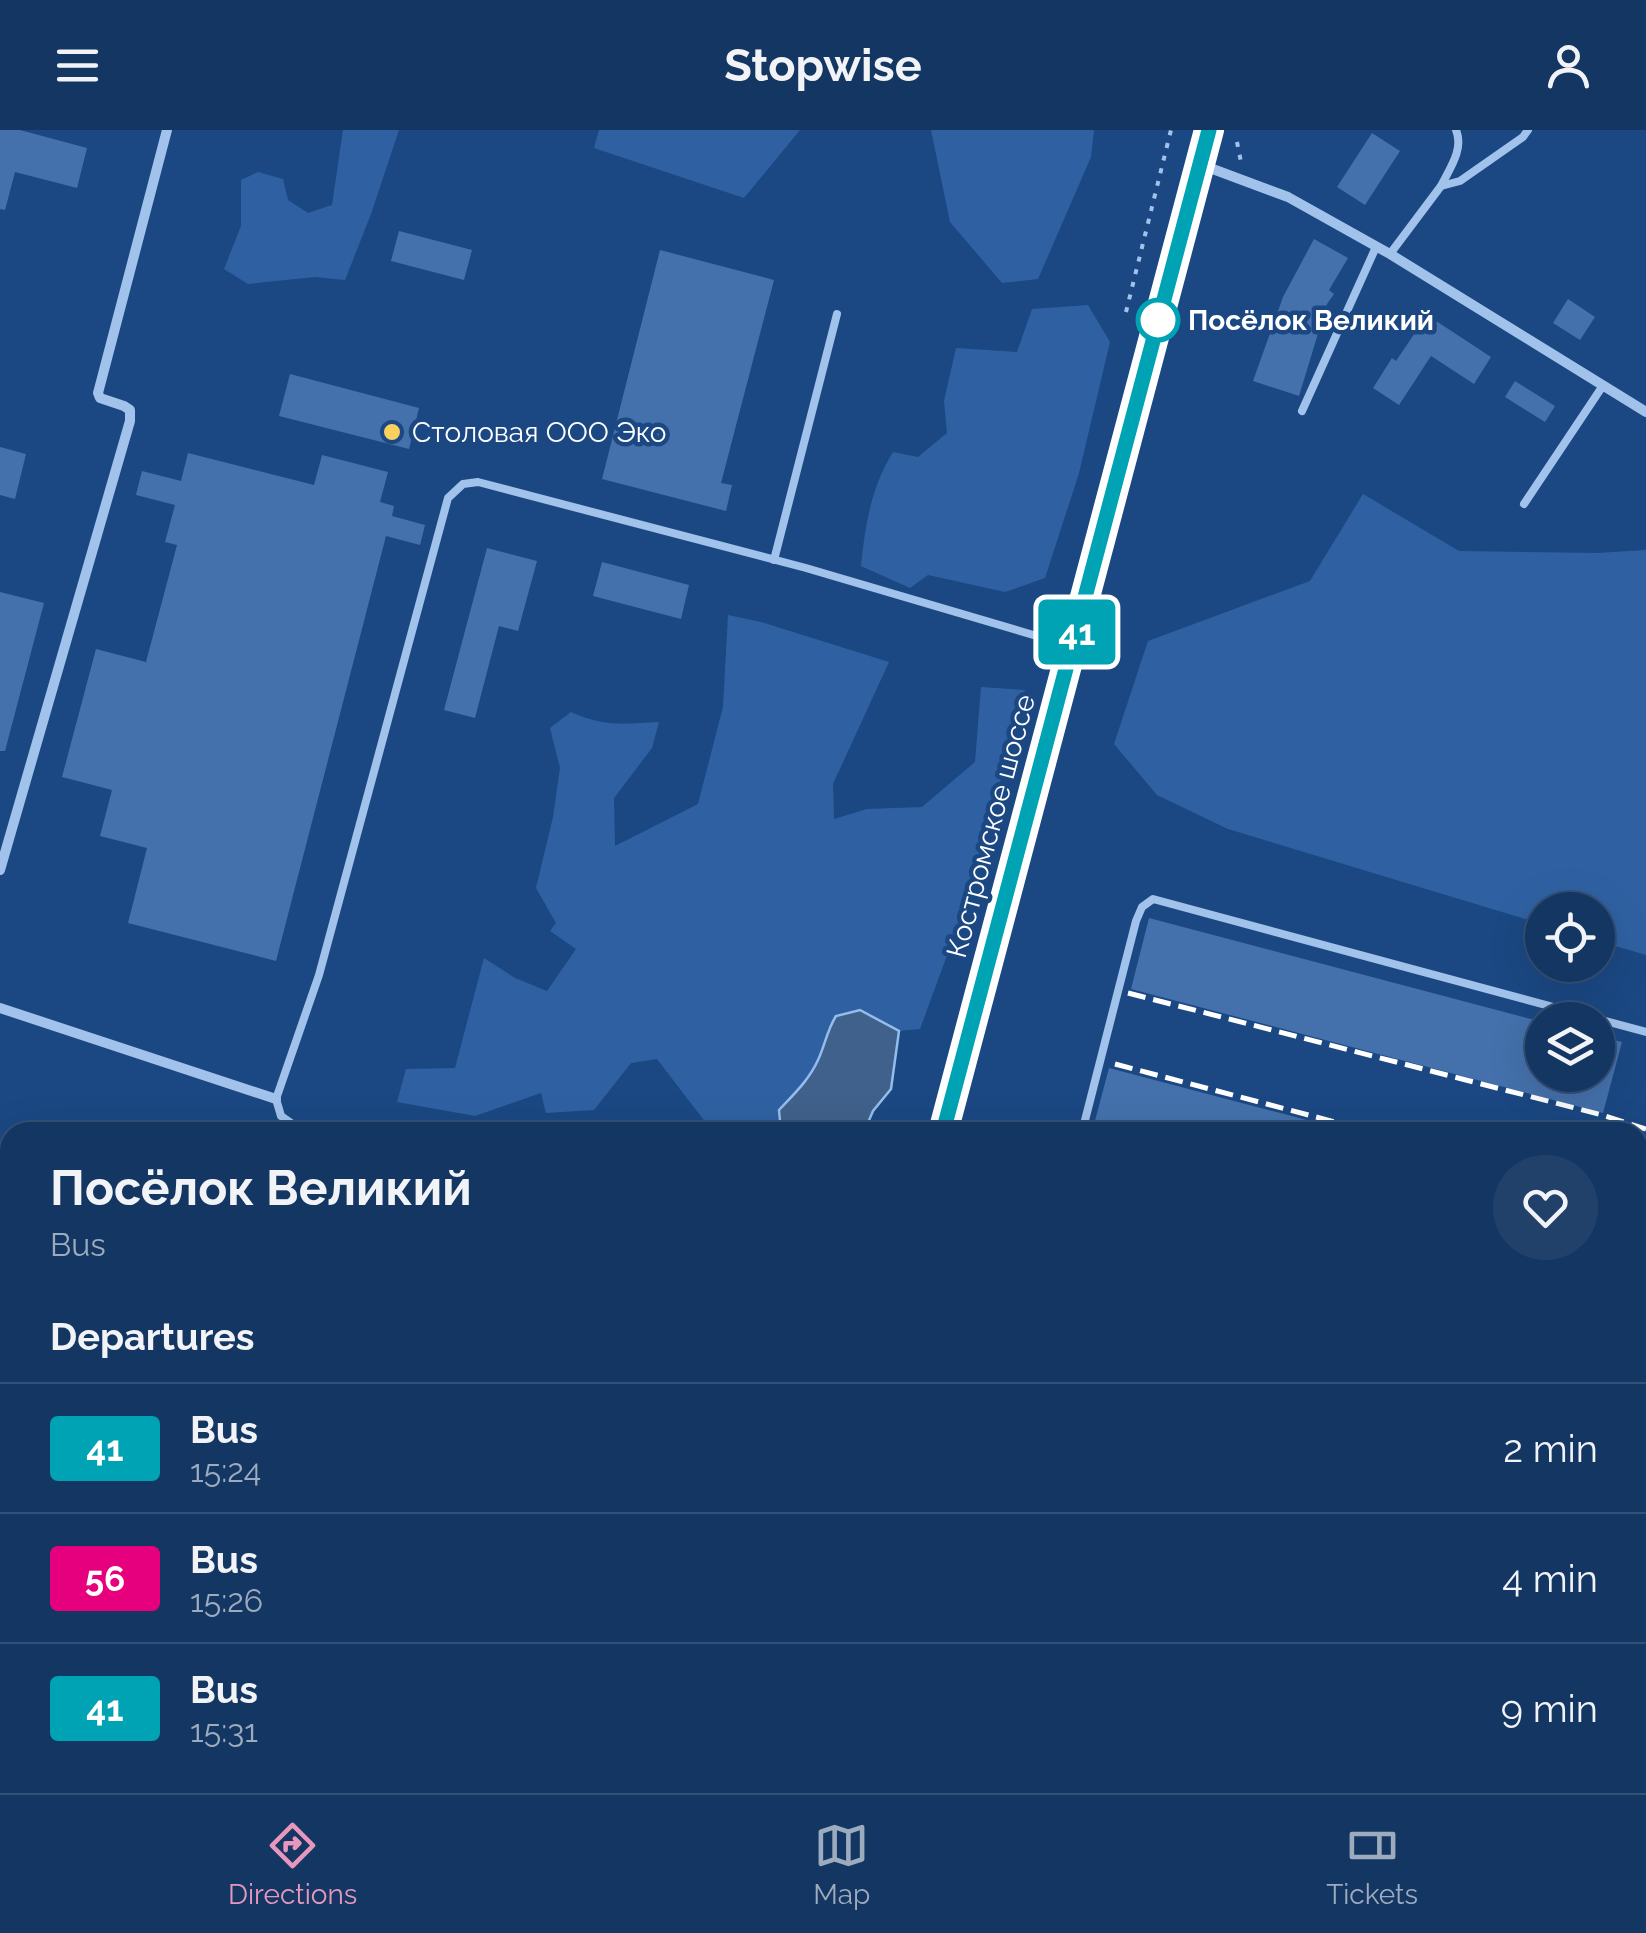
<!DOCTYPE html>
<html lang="en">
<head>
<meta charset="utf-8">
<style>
  :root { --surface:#143662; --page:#21416b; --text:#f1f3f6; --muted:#9dabbe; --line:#335077; --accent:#e797bd }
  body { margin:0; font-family:Raleway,sans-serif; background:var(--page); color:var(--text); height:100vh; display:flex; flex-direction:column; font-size:38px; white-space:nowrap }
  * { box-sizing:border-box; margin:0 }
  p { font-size:32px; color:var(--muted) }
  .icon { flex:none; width:55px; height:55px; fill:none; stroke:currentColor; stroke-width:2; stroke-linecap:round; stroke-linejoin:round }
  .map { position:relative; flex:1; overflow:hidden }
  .sheet { position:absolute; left:0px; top:992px; width:1648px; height:672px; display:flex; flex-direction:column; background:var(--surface); border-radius:30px 30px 0 0; box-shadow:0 10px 40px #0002,0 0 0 2px var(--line) }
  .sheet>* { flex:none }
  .badge { padding:0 20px; border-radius:8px; font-size:35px; line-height:65px }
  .fabs { position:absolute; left:1525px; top:762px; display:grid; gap:20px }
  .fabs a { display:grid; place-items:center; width:90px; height:90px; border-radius:50%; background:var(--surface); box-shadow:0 10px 40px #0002,0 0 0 2px var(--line); font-size:50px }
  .map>.badge { position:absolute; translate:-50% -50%; box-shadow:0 0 0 5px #fff }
  h2 { padding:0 50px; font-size:38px; line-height:90px }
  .round { display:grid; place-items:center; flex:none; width:105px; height:105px; border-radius:52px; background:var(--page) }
  .headline { display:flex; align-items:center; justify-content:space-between; height:170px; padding:0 50px }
  h1 { font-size:48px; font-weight:700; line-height:75px }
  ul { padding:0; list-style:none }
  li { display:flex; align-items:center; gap:30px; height:130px; padding:0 50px; border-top:2px solid var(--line) }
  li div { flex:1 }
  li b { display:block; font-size:38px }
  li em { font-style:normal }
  li .badge { min-width:110px; font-weight:700; text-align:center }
  header { display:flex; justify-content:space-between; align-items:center; height:130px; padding:0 50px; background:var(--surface); font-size:45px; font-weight:700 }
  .tabs { display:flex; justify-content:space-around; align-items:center; height:140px; border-top:2px solid var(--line); background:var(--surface); font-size:28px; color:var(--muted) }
  .tabs a { display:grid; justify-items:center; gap:5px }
  .tabs .active { color:var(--accent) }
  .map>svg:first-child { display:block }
</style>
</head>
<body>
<header><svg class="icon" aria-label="menu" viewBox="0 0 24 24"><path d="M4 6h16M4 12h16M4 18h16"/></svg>Stopwise<svg class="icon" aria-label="person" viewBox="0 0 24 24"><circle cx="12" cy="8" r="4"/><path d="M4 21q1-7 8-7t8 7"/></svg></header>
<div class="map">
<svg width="1646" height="1663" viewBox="0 0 1646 1663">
  <rect width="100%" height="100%" fill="#1b4883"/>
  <g fill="#2f61a2">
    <polygon points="343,0 399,0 371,84 345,150 315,147 248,154 224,139 241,96 241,50 258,42 283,49 288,70 308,83 332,75"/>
    <polygon points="599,0 800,0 744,68 594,18"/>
    <polygon points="931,0 1094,0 1091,27 1038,149 1002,153 950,92"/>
    <path d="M1088 175 1110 212 1079 343 1045 448 1005 462 928 445 910 458 861 436C865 396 871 357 893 322L918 327 947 303 944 271 956 218 1017 222 1032 179Z"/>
    <polygon points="1363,364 1459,421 1597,423 1646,420 1646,825 1598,811 1598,780 1542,780 1542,794 1228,699 1157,665 1114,614 1148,511 1310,451"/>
    <path d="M728 485 761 492 889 532 833 654 834 689 867 679 922 677 975 632 981 557 1025 560 971 760 920 899 899 901 860 880 828 898C817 937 808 951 779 980L781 1002H706V993L657 929 631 933 594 980 546 983 541 963 475 986 397 972 406 939 455 938 484 828 515 848 547 861 576 819 550 801 556 793 536 758 553 687 560 638 550 598 571 582C604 597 624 594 659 592L652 618 614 668 615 716 698 674 723 577Z"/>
    <polygon points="10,1294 10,1655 513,1655 506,1663 0,1663 0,1297"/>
    <polygon points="1638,1335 1646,1338 1646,1513 1638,1520"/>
  </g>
  <path fill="#40618c" stroke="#94bcec" stroke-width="2.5" d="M860 880 899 901 891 959 873 981 864 1002H781L779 980C794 964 809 950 818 930 825 915 827 900 836 886Z"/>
  <g fill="#4471ac">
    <polygon points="0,0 20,0 87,18 77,58 15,42 5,80 0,79"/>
    <polygon points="1372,3 1400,21 1365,75 1337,57"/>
    <polygon points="399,101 472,120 464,150 391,131"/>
    <polygon points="1314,109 1348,128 1329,160 1334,164 1327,174 1299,266 1253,251 1283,167"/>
    <polygon points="660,120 774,150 721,353 732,355 726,381 602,349"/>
    <polygon points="1568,169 1595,187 1580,210 1553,193"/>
    <polygon points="1427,185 1491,227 1474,254 1431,226 1399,275 1373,258 1392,228 1396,231"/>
    <polygon points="290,244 419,278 409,319 279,286"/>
    <polygon points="1515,251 1555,276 1545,292 1505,267"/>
    <polygon points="0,317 26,324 15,369 0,365"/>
    <polygon points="188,323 314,355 322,325 388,342 380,372 394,376 392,386 425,395 420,415 386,406 276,831 128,793 147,718 100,706 112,660 62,647 96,519 146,532 177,415 165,412 175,375 136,365 142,341 181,351"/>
    <polygon points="487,418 537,431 518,501 499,496 475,588 444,580"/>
    <polygon points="602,432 689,455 681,489 593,466"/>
    <polygon points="0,462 44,473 5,621 0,621"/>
    <polygon points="1149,788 1542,892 1542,945 1598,945 1598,906 1622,912 1603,983 1131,859"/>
    <polygon points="1109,938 1337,998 1337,1002 1092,1002"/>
  </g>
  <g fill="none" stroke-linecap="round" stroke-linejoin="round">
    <g stroke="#a1c2ea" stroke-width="4" stroke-dasharray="5 8" stroke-linecap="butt">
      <polyline points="1237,12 1242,37"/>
      <polyline points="1126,182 1171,0"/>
    </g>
    <g stroke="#a1c2ea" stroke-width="8">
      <path d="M1441 56C1450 38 1464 19 1456 0"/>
      <polyline points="1390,124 1441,56 1460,51 1523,7 1528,0"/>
      <polyline points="1302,281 1376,117"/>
      <polyline points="1524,374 1602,257"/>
      <polyline points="774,430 837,184"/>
      <polyline points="294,995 281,986 276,969 319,845 448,368 463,354 478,352 806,438 1064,514"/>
      <polyline points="1082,1002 1136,791 1142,777 1153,769 1646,902"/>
      <polyline points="1638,1299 1646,1301"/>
      <polyline points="1009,1663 1012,1655"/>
      <polyline points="1244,1663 1246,1655"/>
    </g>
    <g stroke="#a1c2ea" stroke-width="10">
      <polyline points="1202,35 1288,67 1390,124 1646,282"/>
      <polyline points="0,740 130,291 130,280 124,276 100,268 98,263 167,0"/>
      <polyline points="0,878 276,969"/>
      <polyline points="294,995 320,1002"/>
    </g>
    <g stroke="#ccdff8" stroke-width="20">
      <polyline points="1638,1561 1646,1554"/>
      <polyline points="1638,1614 1646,1607"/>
      <polyline points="1501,1663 1512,1655"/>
      <polyline points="1575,1663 1585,1655"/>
    </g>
    <g stroke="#fff" stroke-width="30">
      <polyline points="943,1002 1209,0"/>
      <polyline points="766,1663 768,1655"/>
    </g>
    <g stroke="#fff" stroke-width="5" stroke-dasharray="18 8" stroke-linecap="butt">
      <polyline points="1128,863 1602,985 1646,999"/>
      <polyline points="1115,934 1373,1002"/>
      <polyline points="1638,1073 1646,1076"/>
    </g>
  </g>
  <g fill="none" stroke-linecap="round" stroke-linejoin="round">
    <defs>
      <polyline id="line" points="943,1002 1209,0"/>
    </defs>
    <use href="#line" stroke="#fff" stroke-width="22"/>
    <use href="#line" stroke="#00a3b4" stroke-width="15"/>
  </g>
  <circle fill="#fff" stroke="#00a3b4" stroke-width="5" cx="1158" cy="190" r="20"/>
  <circle fill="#fbcf5e" stroke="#1b4883" stroke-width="4" cx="392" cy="302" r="10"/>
  <g text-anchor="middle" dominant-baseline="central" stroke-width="9" stroke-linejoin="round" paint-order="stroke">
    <g font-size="28" font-weight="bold" fill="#fff" stroke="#1b4883" text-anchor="start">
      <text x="1188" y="190">Посёлок Великий</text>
    </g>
    <g font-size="28" fill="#fff" stroke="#1b4883" text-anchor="start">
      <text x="412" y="302">Столовая ООО Эко</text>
    </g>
    <g font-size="28" fill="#fff" stroke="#1b4883">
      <text transform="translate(991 696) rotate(-75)">Костромское шоссе</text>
    </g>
  </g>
</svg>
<div class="fabs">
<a><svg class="icon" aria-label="locate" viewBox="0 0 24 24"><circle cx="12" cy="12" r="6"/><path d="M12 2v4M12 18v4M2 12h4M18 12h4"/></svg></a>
<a><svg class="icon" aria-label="layers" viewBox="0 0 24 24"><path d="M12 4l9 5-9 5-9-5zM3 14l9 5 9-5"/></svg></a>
</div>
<b class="badge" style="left:1077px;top:502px;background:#00a3b4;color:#fff">41</b>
<section class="sheet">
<div class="headline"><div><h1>Посёлок Великий</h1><p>Bus</p></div><a class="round"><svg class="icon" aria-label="heart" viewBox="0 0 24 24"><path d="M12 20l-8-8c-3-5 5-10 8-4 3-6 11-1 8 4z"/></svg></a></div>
<h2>Departures</h2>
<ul>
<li><span class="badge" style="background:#00a3b4;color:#fff">41</span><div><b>Bus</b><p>15:24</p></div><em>2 min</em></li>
<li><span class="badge" style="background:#e6007e;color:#fff">56</span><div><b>Bus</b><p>15:26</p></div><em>4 min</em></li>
<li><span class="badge" style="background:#00a3b4;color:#fff">41</span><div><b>Bus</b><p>15:31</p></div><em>9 min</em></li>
</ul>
</section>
</div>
<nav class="tabs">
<a class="active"><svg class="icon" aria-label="directions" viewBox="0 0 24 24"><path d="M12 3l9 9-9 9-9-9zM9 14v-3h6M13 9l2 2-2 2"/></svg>Directions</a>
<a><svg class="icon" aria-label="map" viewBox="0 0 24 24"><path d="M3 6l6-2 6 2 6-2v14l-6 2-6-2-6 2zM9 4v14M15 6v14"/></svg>Map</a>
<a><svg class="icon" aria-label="tickets" viewBox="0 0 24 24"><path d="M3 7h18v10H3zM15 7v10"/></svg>Tickets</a>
</nav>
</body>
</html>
